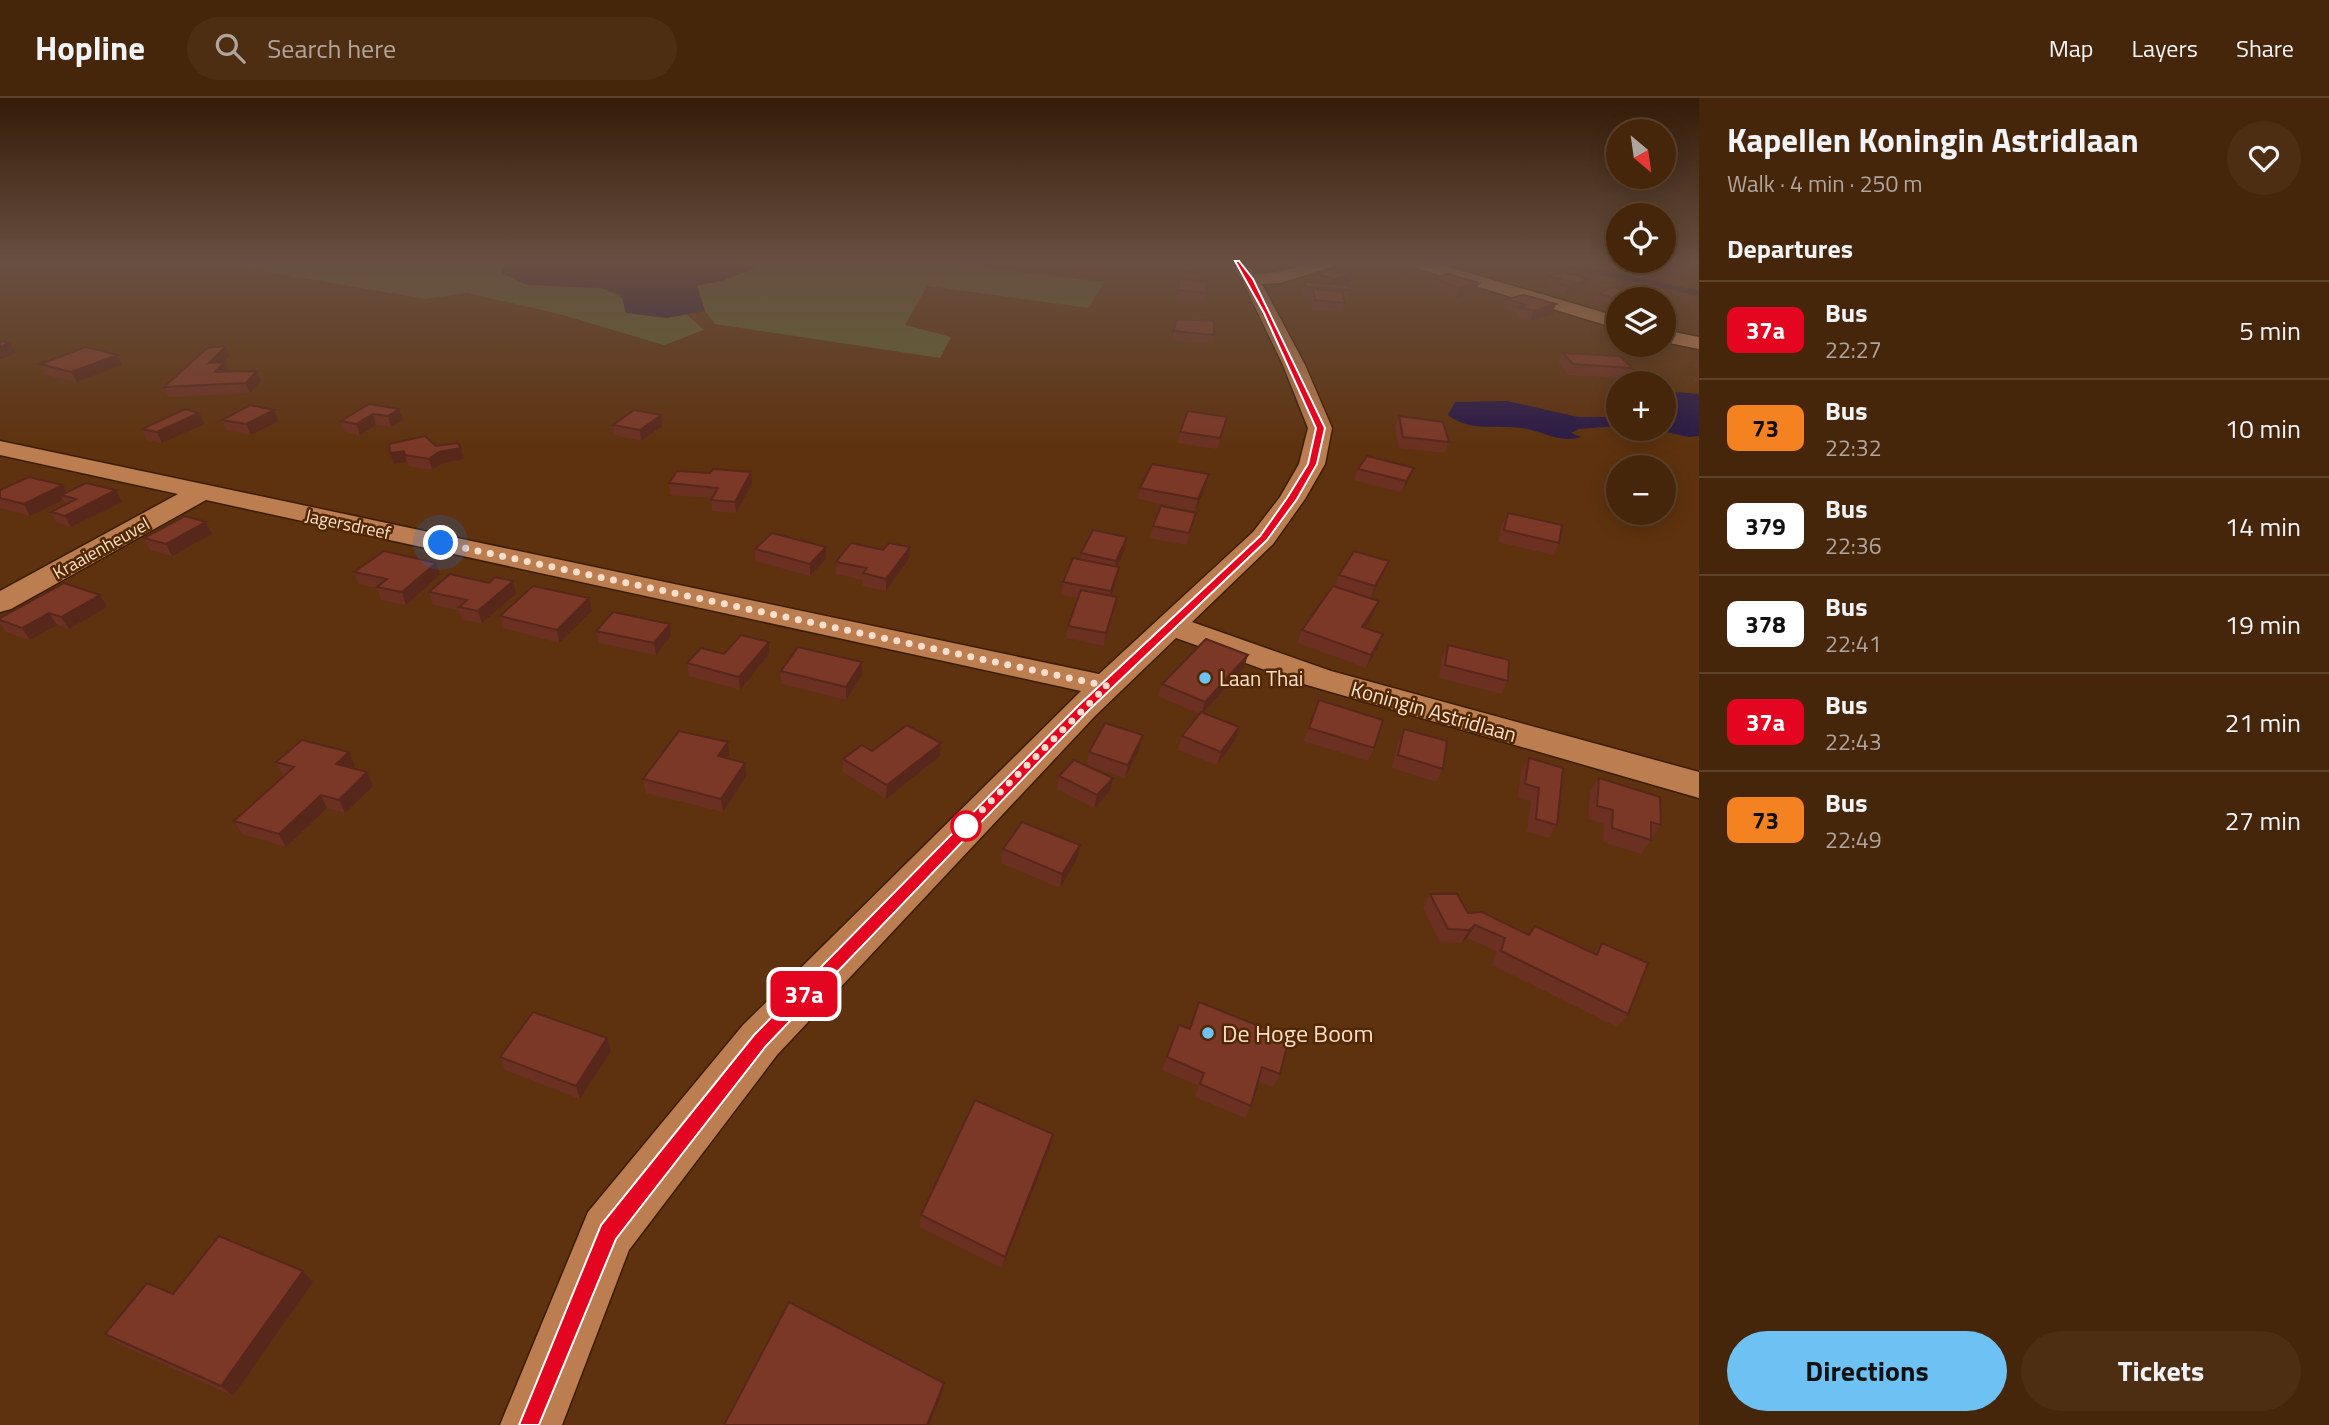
<!DOCTYPE html>
<html lang="en">
<head>
<meta charset="utf-8">
<style>
  :root { --surface:#46260a; --page:#4d2e13; --text:#f1f3f6; --muted:#b0a59c; --line:#5e432b; --accent:#6dc2f3 }
  body { margin:0; font-family:"Titillium Web",sans-serif; background:var(--page); color:var(--text); height:100vh; display:flex; flex-direction:column; font-size:26px; white-space:nowrap }
  * { box-sizing:border-box; margin:0 }
  p { font-size:23px; color:var(--muted) }
  .icon { flex:none; width:38px; height:38px; fill:none; stroke:currentColor; stroke-width:2; stroke-linecap:round; stroke-linejoin:round }
  .map { position:relative; flex:1; overflow:hidden }
  .details { display:flex; flex-direction:column; background:var(--surface); width:630px }
  .details>* { flex:none }
  .badge { padding:0 14px; border-radius:10px; font-size:24px; line-height:46px }
  .needle { width:46px; rotate:151deg }
  .controls { position:absolute; left:1606px; top:21px; display:grid; gap:14px }
  .controls a { display:grid; place-items:center; width:70px; height:70px; border-radius:50%; background:var(--surface); box-shadow:0 4px 18px #0003,0 0 0 2px var(--line); font-size:35px }
  .you { position:absolute; width:35px; height:35px; margin:-18px; border:5px solid #fff; border-radius:50%; background:#1a73e8; box-shadow:0 0 0 10px #1a73e833 }
  .map>.badge { position:absolute; translate:-50% -50%; box-shadow:0 0 0 4px #fff }
  h2 { padding:0 28px; font-size:26px; line-height:63px }
  .round { display:grid; place-items:center; flex:none; width:74px; height:74px; border-radius:37px; background:var(--page) }
  .overview { display:flex; align-items:center; justify-content:space-between; height:119px; padding:0 28px }
  h1 { font-size:33px; font-weight:700; line-height:52px }
  .action { display:flex; gap:14px; margin-top:auto; padding:14px 28px }
  .action a { flex:1; height:80px; border-radius:42px; background:var(--accent); color:#111; font-size:28px; font-weight:700; line-height:80px; text-align:center }
  .action a+a { background:var(--page); color:var(--text) }
  ul { padding:0; list-style:none }
  li { display:flex; align-items:center; gap:21px; height:98px; padding:0 28px; border-top:2px solid var(--line) }
  li div { flex:1 }
  li b { display:block; font-size:26px }
  li em { font-style:normal }
  li .badge { min-width:77px; font-weight:700; text-align:center }
  header { display:flex; align-items:center; gap:42px; box-sizing:border-box; height:98px; padding:0 35px; background:var(--surface); border-bottom:2px solid var(--line) }
  header strong { font-size:33px }
  nav { display:flex; gap:38px; margin-inline-start:auto; font-size:24px }
  .search { width:490px; height:63px; background:var(--page); display:flex; align-items:center; gap:18px; box-sizing:border-box; padding:0 24px; border-radius:38px; color:var(--muted); font-size:26px }
  main { display:flex; flex:1; min-height:0 }
  .map>svg:first-child { display:block }
</style>
</head>
<body>
<header>
<strong>Hopline</strong>
<div class="search"><svg class="icon" aria-label="search" viewBox="0 0 24 24"><circle cx="10" cy="10" r="6"/><path d="M15 15l6 6"/></svg>Search here</div>
<nav><a>Map</a><a>Layers</a><a>Share</a></nav>
</header>
<main>
<div class="map">
<svg width="1699" height="1327" viewBox="0 0 1699 1327">
  <rect width="100%" height="100%" fill="#5e320e"/>
  <g fill="#5e6432">
    <polygon points="216,165 505,165 502,175 527,187 602,190 638,208 685,215 704,232 664,247 559,216 467,195 425,201"/>
    <polygon points="756,165 943,165 1104,184 1089,210 927,188 905,227 951,239 940,260 715,226 705,213 697,188 724,182 753,171"/>
  </g>
  <g fill="#291a47">
    <polygon points="505,165 756,165 753,171 724,182 697,188 705,213 667,220 626,215 621,196 602,190 528,187 501,175"/>
    <polygon points="1664,293 1699,296 1699,338 1689,339 1652,331 1664,331"/>
    <path d="M1507 303 1578 319H1619V328L1579 331 1571 335 1581 339C1560 346 1543 333 1522 330 1498 327 1469 334 1448 317L1455 304Z"/>
  </g>
  <g fill="none" stroke-linecap="round" stroke-linejoin="round">
    <g stroke="#291a47" stroke-width="5">
      <polyline points="1554,165 1699,195"/>
      <polyline points="0,171 25,165"/>
    </g>
    <defs>
      <g id="minor">
        <path d="M1228 165H1246L1255 176C1283 176 1307 163 1335 165L1332 169 1280 185 1262 186 1305 267 1332 330 1325 366 1305 401 1273 446 1192 524 1331 573 1699 674V700L1307 587 1176 540 1095 618 777 957 629 1152 562 1327H500L588 1114 743 927 1081 593 206 402 11 511 0 514V493L178 396 0 357V343L1099 576 1253 434 1280 399 1299 366 1308 330 1283 267 1242 182Z"/>
        <polygon points="1409,165 1435,165 1619,219 1619,231 1412,169"/>
        <polygon points="1664,232 1699,239 1699,251 1664,244"/>
      </g>
    </defs>
    <use href="#minor" stroke="#3b1d04" stroke-width="3"/>
    <use href="#minor" fill="#bc7d50" fill-rule="evenodd"/>
  </g>
  <g fill="#6b3022">
    <polygon points="1185,165 1205,175 1203,183 1206,195 1204,204 1176,202 1179,181 1183,181"/>
    <polygon points="1377,165 1416,165 1414,174 1397,179 1375,172"/>
    <polygon points="1491,165 1529,165 1534,176 1521,180 1488,171"/>
    <polygon points="1569,165 1588,165 1587,166"/>
    <polygon points="1604,165 1631,165 1628,171 1608,170"/>
    <polygon points="1633,165 1675,165 1670,174 1638,171"/>
    <polygon points="1316,176 1350,184 1342,187 1350,192 1347,202 1344,201 1345,205 1342,214 1312,212 1311,199 1303,198 1302,194 1304,184 1316,185 1313,184"/>
    <polygon points="1548,178 1587,179 1586,181 1588,182 1584,191 1564,197 1550,193 1552,189 1545,187"/>
    <polygon points="1434,180 1475,194 1455,200 1431,189"/>
    <polygon points="1597,195 1619,201 1619,213 1593,205"/>
    <polygon points="1507,201 1552,216 1530,223 1516,218 1517,215 1504,211"/>
    <polygon points="1176,221 1214,237 1212,246 1172,243"/>
    <polygon points="1563,255 1632,270 1627,280 1568,277 1558,265"/>
    <polygon points="118,257 122,267 77,284 45,277 40,266"/>
    <polygon points="230,258 224,264 225,264 229,273 257,273 261,283 250,295 169,299 164,289"/>
    <polygon points="1699,259 1699,271 1694,268"/>
    <polygon points="1699,275 1699,286 1694,283"/>
    <polygon points="369,306 399,311 403,322 391,329 376,327 360,337 345,334 341,323"/>
    <polygon points="1399,318 1449,344 1444,355 1399,350 1395,329"/>
    <polygon points="222,322 278,323 251,337 226,332"/>
    <polygon points="204,326 162,345 147,342 142,331"/>
    <polygon points="613,327 662,328 641,343 614,337"/>
    <polygon points="1224,329 1217,351 1178,345 1180,334"/>
    <polygon points="436,348 461,350 464,361 443,365 432,372 409,368 407,364 394,366 390,355"/>
    <polygon points="1414,370 1409,381 1402,394 1354,382 1358,371"/>
    <polygon points="1209,376 1206,388 1195,413 1138,401 1140,390"/>
    <polygon points="669,385 752,386 736,415 712,413 712,400 670,397"/>
    <polygon points="0,392 67,394 122,404 71,429 57,425 51,414 66,406 63,402 30,418 0,410"/>
    <polygon points="1508,415 1559,445 1553,457 1498,444 1502,426"/>
    <polygon points="206,424 212,436 172,458 150,452 144,440"/>
    <polygon points="1193,426 1186,447 1150,440 1153,428"/>
    <polygon points="755,451 826,461 810,478 755,463"/>
    <polygon points="1125,451 1117,468 1119,469 1111,498 1114,511 1104,548 1066,540 1068,528 1078,500 1061,497 1063,484 1080,462 1081,455"/>
    <polygon points="909,461 886,493 863,488 863,482 836,476 836,464"/>
    <polygon points="436,465 440,477 406,507 381,502 377,490 359,486 354,474"/>
    <polygon points="1384,475 1370,500 1379,503 1374,515 1364,530 1383,536 1378,549 1366,570 1298,545 1302,532 1335,489 1339,477"/>
    <polygon points="429,494 516,496 482,525 462,522 459,512 433,507"/>
    <polygon points="107,509 69,531 57,527 30,542 6,534 0,525 0,520"/>
    <polygon points="592,513 559,545 503,530 500,518"/>
    <polygon points="670,526 671,538 656,557 599,545 596,533"/>
    <polygon points="769,544 769,556 740,592 689,578 687,565"/>
    <polygon points="1448,547 1508,583 1501,596 1439,580 1442,560"/>
    <polygon points="862,564 862,577 846,602 781,586 781,573"/>
    <polygon points="1244,570 1203,615 1235,642 1217,667 1178,652 1182,638 1199,616 1158,598 1162,586"/>
    <polygon points="1319,602 1374,650 1368,663 1304,643"/>
    <polygon points="1404,631 1443,671 1436,684 1392,670 1398,644"/>
    <polygon points="1143,637 1140,650 1125,680 1087,667 1089,654"/>
    <polygon points="729,657 727,661 745,665 746,678 723,714 646,695 643,681"/>
    <polygon points="940,658 886,701 843,674 843,661"/>
    <polygon points="1529,660 1557,727 1548,740 1527,734 1531,703 1518,699 1521,673"/>
    <polygon points="276,664 355,668 352,670 367,674 373,688 345,715 327,710 286,749 242,736 234,723 284,678 283,677"/>
    <polygon points="1059,678 1113,680 1110,693 1094,710 1057,691"/>
    <polygon points="1599,680 1661,727 1641,756 1603,744 1604,726 1588,721 1590,694"/>
    <polygon points="1003,751 1077,761 1060,790 1001,765"/>
    <polygon points="1430,796 1468,815 1529,837 1594,855 1602,845 1628,916 1617,929 1492,867 1496,853 1467,840 1461,845 1440,844 1423,810"/>
    <polygon points="1199,904 1280,976 1273,989 1258,983 1251,1008 1245,1020 1195,999 1199,988 1162,972 1179,927 1189,930"/>
    <polygon points="611,953 580,1001 505,972 500,959"/>
    <polygon points="1050,1049 1002,1170 920,1129 921,1117"/>
    <polygon points="303,1173 313,1184 233,1298 119,1246 105,1236 173,1196"/>
  </g>
  <g fill="#57271b">
    <polygon points="1417,165 1414,174 1397,179 1400,170"/>
    <polygon points="1538,167 1534,176 1521,180 1524,171"/>
    <polygon points="1353,175 1350,184 1332,190 1335,181"/>
    <polygon points="1587,179 1585,183 1588,182 1584,191 1564,197 1569,188"/>
    <polygon points="1479,185 1475,194 1455,200 1458,190"/>
    <polygon points="1556,206 1552,216 1530,223 1534,213"/>
    <polygon points="10,245 16,255 0,261 0,249"/>
    <polygon points="226,248 230,258 213,275 209,265"/>
    <polygon points="118,257 122,267 77,284 71,274"/>
    <polygon points="225,264 229,274 215,274"/>
    <polygon points="257,273 261,283 250,295 246,285"/>
    <polygon points="399,311 403,322 391,329 388,318"/>
    <polygon points="274,312 278,323 251,337 246,326"/>
    <polygon points="199,315 204,326 162,345 157,334"/>
    <polygon points="373,316 376,327 360,337 356,326"/>
    <polygon points="661,317 662,328 641,343 640,332"/>
    <polygon points="461,350 464,361 443,365 432,372 429,361 439,354"/>
    <polygon points="404,353 407,364 394,366 390,355"/>
    <polygon points="1414,370 1409,381 1402,394 1406,383"/>
    <polygon points="751,374 752,386 736,415 735,404"/>
    <polygon points="1209,376 1206,388 1195,413 1198,401"/>
    <polygon points="63,387 69,399 61,397 63,402 30,418 24,406"/>
    <polygon points="116,392 122,404 71,429 65,418"/>
    <polygon points="206,424 212,436 172,458 166,446"/>
    <polygon points="1127,439 1125,451 1114,475 1116,463"/>
    <polygon points="826,449 826,461 810,478 810,466"/>
    <polygon points="910,449 909,461 886,493 886,481"/>
    <polygon points="1389,463 1384,475 1370,500 1375,488"/>
    <polygon points="436,465 440,477 406,507 402,494"/>
    <polygon points="1119,469 1116,481 1109,506 1111,493"/>
    <polygon points="513,483 516,496 482,525 478,513"/>
    <polygon points="100,497 107,509 69,531 61,519"/>
    <polygon points="1117,499 1114,511 1104,548 1106,535"/>
    <polygon points="589,500 592,513 559,545 557,532"/>
    <polygon points="1379,503 1374,515 1357,542 1362,529"/>
    <polygon points="49,515 57,527 30,542 22,530"/>
    <polygon points="670,526 671,538 656,557 654,545"/>
    <polygon points="1383,536 1378,549 1366,570 1371,557"/>
    <polygon points="769,544 769,556 740,592 739,579"/>
    <polygon points="1248,557 1244,570 1201,617 1205,604"/>
    <polygon points="862,564 862,577 846,602 846,589"/>
    <polygon points="1239,629 1235,642 1217,667 1221,654"/>
    <polygon points="1143,637 1140,650 1125,680 1128,667"/>
    <polygon points="728,644 729,657 719,671 718,658"/>
    <polygon points="941,645 940,658 886,701 887,687"/>
    <polygon points="349,654 355,668 342,679 336,666"/>
    <polygon points="745,665 746,678 723,714 721,701"/>
    <polygon points="367,674 373,688 345,715 339,702"/>
    <polygon points="1113,680 1110,693 1094,710 1097,697"/>
    <polygon points="321,697 327,710 286,749 279,736"/>
    <polygon points="1080,747 1077,761 1060,790 1062,776"/>
    <polygon points="1475,827 1467,840 1461,845 1469,832"/>
    <polygon points="607,940 611,953 580,1001 576,988"/>
    <polygon points="1053,1036 1050,1049 1002,1170 1005,1159"/>
    <polygon points="303,1173 313,1184 233,1298 221,1288"/>
    <polygon points="944,1285 942,1295 929,1327 927,1327"/>
  </g>
  <g fill="#7c3827" stroke="#57271b" stroke-width="2">
    <polygon points="1185,165 1205,165 1205,175 1184,173"/>
    <polygon points="1382,165 1417,165 1400,170"/>
    <polygon points="1500,165 1529,165 1538,167 1524,171"/>
    <polygon points="1334,170 1353,175 1335,181 1316,176"/>
    <polygon points="1562,174 1587,179 1583,180 1588,182 1569,188 1554,184 1561,181 1548,178"/>
    <polygon points="1448,176 1479,185 1458,190 1434,180"/>
    <polygon points="1179,181 1207,183 1206,195 1178,192"/>
    <polygon points="1304,184 1348,187 1350,192 1306,189"/>
    <polygon points="1616,189 1649,201 1619,202 1597,195"/>
    <polygon points="1313,191 1342,194 1345,205 1315,202"/>
    <polygon points="1524,197 1556,206 1534,213 1520,209 1526,207 1507,201"/>
    <polygon points="1176,221 1214,223 1214,237 1174,233"/>
    <polygon points="0,243 10,245 0,249"/>
    <polygon points="226,248 209,265 225,264 215,274 257,273 246,285 164,289 207,250"/>
    <polygon points="86,249 118,257 71,274 40,266"/>
    <polygon points="1563,255 1620,258 1632,270 1573,266"/>
    <polygon points="369,306 399,311 388,318 373,316 356,326 341,323"/>
    <polygon points="250,307 274,312 246,326 222,322"/>
    <polygon points="185,311 199,315 157,334 142,331"/>
    <polygon points="634,312 661,317 640,332 613,327"/>
    <polygon points="1188,313 1227,319 1220,340 1180,334"/>
    <polygon points="1399,318 1443,324 1449,344 1403,339"/>
    <polygon points="425,338 436,348 458,345 461,350 439,354 429,361 405,357 404,353 390,355 389,346"/>
    <polygon points="1367,358 1414,370 1406,383 1358,371"/>
    <polygon points="1152,366 1209,376 1198,401 1140,390"/>
    <polygon points="713,371 751,374 735,404 711,402 718,390 669,385 677,373 710,375"/>
    <polygon points="29,379 63,387 24,406 0,400 0,392"/>
    <polygon points="86,385 116,392 65,418 51,414 76,401 61,397"/>
    <polygon points="1161,408 1196,415 1189,435 1153,428"/>
    <polygon points="1508,415 1562,427 1559,445 1504,432"/>
    <polygon points="185,418 206,424 166,446 144,440"/>
    <polygon points="1093,432 1127,439 1116,463 1081,455"/>
    <polygon points="772,435 826,449 810,466 755,451"/>
    <polygon points="851,445 883,452 889,445 910,449 886,481 863,475 867,470 836,464"/>
    <polygon points="384,453 436,465 402,494 377,489 387,481 354,474"/>
    <polygon points="1354,453 1389,463 1375,488 1339,477"/>
    <polygon points="1073,460 1119,469 1111,493 1063,484"/>
    <polygon points="450,476 489,485 495,479 513,483 478,513 459,509 467,502 429,494"/>
    <polygon points="64,485 100,497 61,519 49,515 22,530 0,522 0,520"/>
    <polygon points="533,488 589,500 557,532 500,518"/>
    <polygon points="1333,488 1379,503 1362,529 1383,536 1371,557 1302,532"/>
    <polygon points="1081,492 1117,499 1106,535 1068,528"/>
    <polygon points="613,514 670,526 654,545 596,533"/>
    <polygon points="741,537 769,544 739,579 687,565 701,550 724,556"/>
    <polygon points="1206,541 1248,557 1205,604 1162,586"/>
    <polygon points="1448,547 1509,562 1508,583 1445,567"/>
    <polygon points="798,549 862,564 846,589 781,573"/>
    <polygon points="1319,602 1383,622 1374,650 1309,630"/>
    <polygon points="1201,614 1239,629 1221,654 1182,638"/>
    <polygon points="1105,625 1143,637 1128,667 1089,654"/>
    <polygon points="907,627 941,645 887,687 843,661 862,647 872,653"/>
    <polygon points="1404,631 1447,643 1443,671 1398,657"/>
    <polygon points="679,633 728,644 718,658 745,665 721,701 643,681"/>
    <polygon points="302,642 349,654 336,666 367,674 339,702 321,697 279,736 234,723 294,669 276,664"/>
    <polygon points="1529,660 1563,670 1557,727 1536,721 1539,690 1525,686"/>
    <polygon points="1074,662 1113,680 1097,697 1059,678"/>
    <polygon points="1599,680 1660,699 1661,727 1651,724 1651,742 1612,730 1613,712 1597,708"/>
    <polygon points="1022,724 1080,747 1062,776 1003,751"/>
    <polygon points="1430,796 1457,796 1468,815 1482,814 1529,837 1535,828 1597,857 1602,845 1648,865 1628,916 1501,853 1505,840 1475,827 1469,832 1448,831"/>
    <polygon points="1199,904 1289,940 1280,976 1262,969 1251,1008 1200,986 1204,975 1167,959 1179,927 1190,931"/>
    <polygon points="533,914 607,940 576,988 500,959"/>
    <polygon points="975,1002 1053,1036 1005,1159 921,1117"/>
    <polygon points="219,1138 303,1173 221,1288 105,1236 147,1185 173,1196"/>
    <polygon points="789,1204 944,1285 927,1327 724,1327"/>
  </g>
  <linearGradient id="sky" x2="0" y2="1"><stop stop-color="#341c08"/><stop offset="0.47" stop-color="#684f41"/><stop offset="1" stop-color="#684f41" stop-opacity="0"/></linearGradient>
  <rect width="1699" height="350" fill="url(#sky)"/>
  <polygon fill="#e40521" stroke="#fff" stroke-width="2" points="1235,163 1239,163 1253,181 1325,330 1317,366 1297,401 1267,442 1088,613 766,948 616,1141 539,1327 519,1327 601,1127 754,937 1079,607 1260,438 1287,400 1308,366 1316,330 1264,215"/>
  <g fill="none" stroke-linecap="round" stroke-linejoin="round">
    <polyline stroke="#fadecc" stroke-width="7" stroke-dasharray="0 12.6" points="441,445 1107,588 966,728"/>
  </g>
  <g fill="#6dc2f3" stroke="#532801" stroke-width="2.5">
    <circle cx="1205" cy="580" r="7"/>
    <circle cx="1208" cy="935" r="7"/>
  </g>
  <circle fill="#fff" stroke="#e40521" stroke-width="3.5" cx="966" cy="728" r="14"/>
  <g text-anchor="middle" dominant-baseline="central" stroke-width="5" stroke-linejoin="round" paint-order="stroke">
    <g font-size="18" fill="#fadecc" stroke="#532801">
      <text transform="translate(348 426) rotate(12)">Jagersdreef</text>
      <text transform="translate(101 450) rotate(-29)">Kraaienheuvel</text>
    </g>
    <g font-size="21" fill="#fadecc" stroke="#532801" text-anchor="start">
      <text x="1219" y="580">Laan Thai</text>
    </g>
    <g font-size="21" fill="#fadecc" stroke="#532801">
      <text transform="translate(1434 613) rotate(16)">Koningin Astridlaan</text>
    </g>
    <g font-size="24" fill="#fadecc" stroke="#532801" text-anchor="start">
      <text x="1222" y="935">De Hoge Boom</text>
    </g>
  </g>
</svg>
<div class="controls">
<a><svg class="needle" viewBox="-14 -14 28 28"><path d="M0-13l5 13h-10z" fill="#e53935"/><path d="M0 13l5-13h-10z" fill="#b0a59c"/></svg></a>
<a><svg class="icon" aria-label="locate" viewBox="0 0 24 24"><circle cx="12" cy="12" r="6"/><path d="M12 2v4M12 18v4M2 12h4M18 12h4"/></svg></a>
<a><svg class="icon" aria-label="layers" viewBox="0 0 24 24"><path d="M12 4l9 5-9 5-9-5zM3 14l9 5 9-5"/></svg></a>
<a>+</a>
<a>−</a>
</div>
<div class="you" style="left:441px;top:445px"></div>
<b class="badge" style="left:804px;top:896px;background:#e40521;color:#fff">37a</b>
</div>
<section class="details">
<div class="overview"><div><h1>Kapellen Koningin Astridlaan</h1><p>Walk · 4 min · 250 m</p></div><a class="round"><svg class="icon" aria-label="heart" viewBox="0 0 24 24"><path d="M12 20l-8-8c-3-5 5-10 8-4 3-6 11-1 8 4z"/></svg></a></div>
<h2>Departures</h2>
<ul>
<li><span class="badge" style="background:#e40521;color:#fff">37a</span><div><b>Bus</b><p>22:27</p></div><em>5 min</em></li>
<li><span class="badge" style="background:#f58220;color:#111">73</span><div><b>Bus</b><p>22:32</p></div><em>10 min</em></li>
<li><span class="badge" style="background:#fff;color:#111">379</span><div><b>Bus</b><p>22:36</p></div><em>14 min</em></li>
<li><span class="badge" style="background:#fff;color:#111">378</span><div><b>Bus</b><p>22:41</p></div><em>19 min</em></li>
<li><span class="badge" style="background:#e40521;color:#fff">37a</span><div><b>Bus</b><p>22:43</p></div><em>21 min</em></li>
<li><span class="badge" style="background:#f58220;color:#111">73</span><div><b>Bus</b><p>22:49</p></div><em>27 min</em></li>
</ul>
<div class="action"><a>Directions</a><a>Tickets</a></div>
</section>
</main>
</body>
</html>
